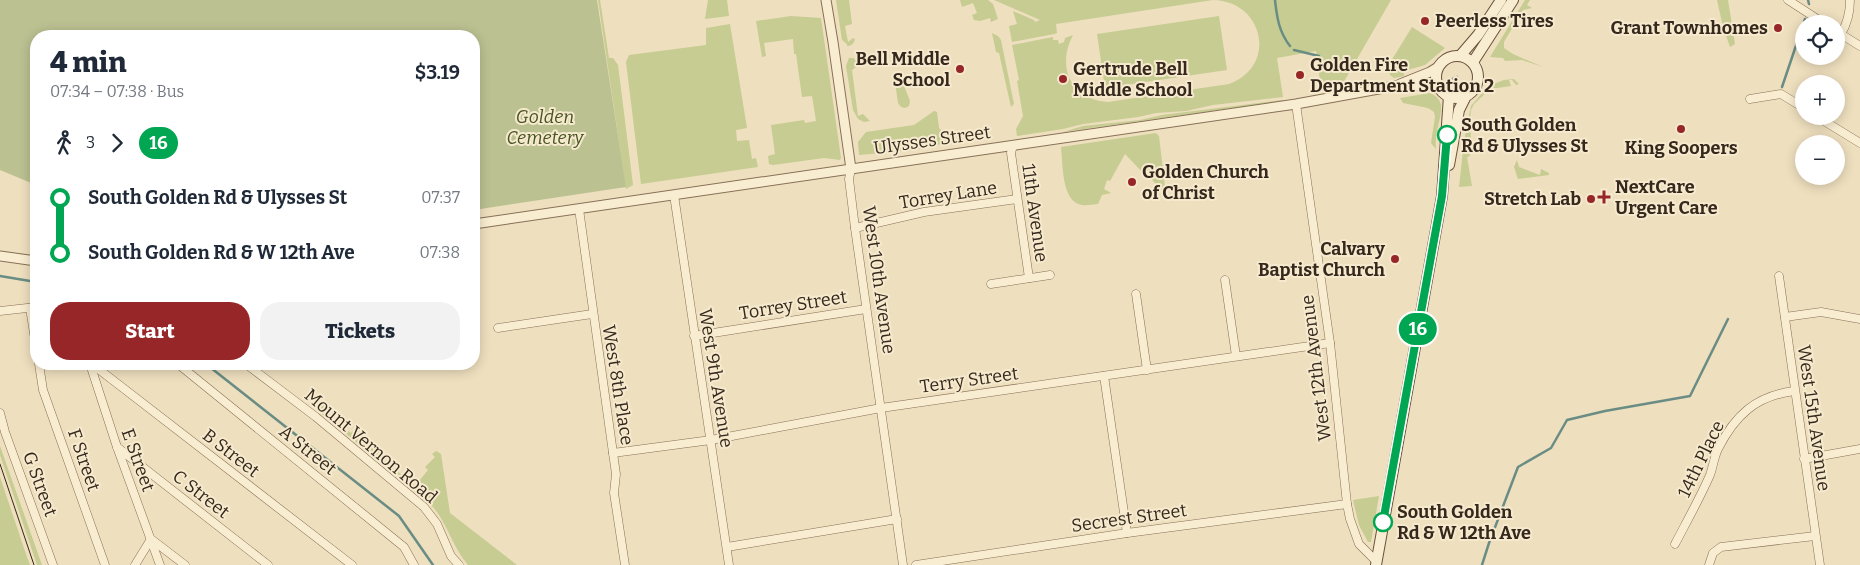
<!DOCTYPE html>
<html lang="en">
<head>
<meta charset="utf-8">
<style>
  :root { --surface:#fff; --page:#f2f2f3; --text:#1f2937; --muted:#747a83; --accent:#972628 }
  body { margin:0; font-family:Bitter,serif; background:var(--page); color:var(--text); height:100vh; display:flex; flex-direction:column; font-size:19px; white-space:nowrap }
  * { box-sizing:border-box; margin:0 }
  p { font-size:16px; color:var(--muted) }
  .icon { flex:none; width:28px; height:28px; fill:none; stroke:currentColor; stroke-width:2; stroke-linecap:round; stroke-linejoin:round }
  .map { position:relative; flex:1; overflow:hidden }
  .side { position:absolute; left:30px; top:30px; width:450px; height:340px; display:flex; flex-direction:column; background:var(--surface); border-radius:20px; box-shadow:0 2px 12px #0003 }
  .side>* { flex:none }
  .badge { padding:0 10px; border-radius:16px; font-size:18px; line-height:32px }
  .fabs { position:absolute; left:1795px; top:15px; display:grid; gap:10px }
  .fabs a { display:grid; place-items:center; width:50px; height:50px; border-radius:50%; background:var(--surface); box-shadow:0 2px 12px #0003; font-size:25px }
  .map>.badge { position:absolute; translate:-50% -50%; box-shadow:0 0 0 2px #fff }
  .legs { display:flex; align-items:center; gap:8px; height:55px; padding:0 20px; font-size:16px }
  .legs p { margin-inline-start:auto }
  .summary { display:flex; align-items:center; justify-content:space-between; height:85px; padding:0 20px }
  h1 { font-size:28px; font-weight:800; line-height:38px }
  .action { display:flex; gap:10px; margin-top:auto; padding:10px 20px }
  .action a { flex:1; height:58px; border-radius:20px; background:var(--accent); color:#fff; font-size:20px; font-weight:800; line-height:58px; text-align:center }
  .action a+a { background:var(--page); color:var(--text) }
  ul { padding:0 20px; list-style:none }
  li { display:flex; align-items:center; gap:18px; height:55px; font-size:19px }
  li i { display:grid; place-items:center; width:8px; height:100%; margin:0 6px; background:currentColor }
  li i::after { content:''; width:12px; height:12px; margin:-6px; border:4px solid; border-radius:50%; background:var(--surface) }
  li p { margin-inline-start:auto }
  li:first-child i { background:linear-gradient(#0000 50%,currentColor 0) }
  li:last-child i { background:linear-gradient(currentColor 50%,#0000 0) }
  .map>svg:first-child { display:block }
</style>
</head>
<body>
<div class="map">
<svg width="1860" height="565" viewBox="0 0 1860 565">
  <rect width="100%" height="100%" fill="#eedfbe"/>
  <g fill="#c6cc92">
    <polygon points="598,0 600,0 609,58 613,58 618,65 633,185 626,189"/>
    <polygon points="708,0 727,0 729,16 705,19"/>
    <path d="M836 0H849L852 24 845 26 848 42 853 38 855 39C854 43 852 46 847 46V44L842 40Z"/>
    <polygon points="960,0 988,0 993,4 998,19 991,22 990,18 980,21 974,20 972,15 977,13 973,3 962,7"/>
    <path d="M994 0H1391L1342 85 1321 89 1316 51 1277 58 1283 97 1213 105 1186 111 1156 113 1138 117 1083 124 1063 129 1017 136 1016 129 1023 116 1017 81 1019 80 1012 45 1053 37V40H1058L1059 44 1064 42 1065 38 1073 35C1056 67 1071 100 1108 102L1229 84C1278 66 1264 1 1213 0L1056 24 1057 33 1054 34 1012 42 1009 26 1017 24 1013 11 1034 20 1035 22 1040 20Z"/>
    <polygon points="1525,0 1530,0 1527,5 1532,8 1523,10 1504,42 1504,48 1513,54 1543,67 1522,60 1505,61 1503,58 1490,57"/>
    <polygon points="1717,0 1728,0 1735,44 1730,47 1723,27"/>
    <polygon points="791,16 821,18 841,158 840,160 824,158 773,165 769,164 768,156 775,154 771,125 804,120 805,123 816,121 812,96 802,97 796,54 794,54 793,39 764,43 766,56 762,57 756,21"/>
    <polygon points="1219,16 1227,70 1105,88 1097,34"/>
    <polygon points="730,24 747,128 736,130 737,141 749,140 752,159 756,158 758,167 641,184 626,62 629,55 706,45 706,28"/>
    <polygon points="1412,27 1445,48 1425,65 1404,71 1404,76 1394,78 1390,75 1388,66"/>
    <polygon points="992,33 998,36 1001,40 1014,104 1011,107 999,53 996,52"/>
    <polygon points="849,58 853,58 858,62 859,65 852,70 858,116 863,114 870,121 864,122 858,119 853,110 846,66"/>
    <polygon points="896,72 899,73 910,101 909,106 905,108 901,107 898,103 894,75"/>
    <polygon points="1514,79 1519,84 1516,85 1512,80 1509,80 1511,86 1490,89 1474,104 1471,110 1470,119 1471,140 1467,142 1470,156 1467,157 1472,186 1459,187 1464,141 1471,106 1488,86 1504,80"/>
    <path d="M1430 93C1435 95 1440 99 1441 105 1442 119 1434 132 1436 149L1431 143 1435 117 1434 112 1428 108 1403 103 1400 98Z"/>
    <polygon points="1283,100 1283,101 1063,132 1083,126 1140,120 1162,115"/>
    <polygon points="934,111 937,112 939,128 943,133 942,144 914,150 859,155 858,142 866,132 914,125"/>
    <path d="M1156 133 1159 136 1165 187 1161 191 1150 177 1161 171 1146 176 1125 154 1110 181 1107 180 1104 189 1111 193 1102 195 1098 204C1093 204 1087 206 1082 205 1061 202 1063 163 1061 147Z"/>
    <polygon points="1517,160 1519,167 1540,175 1541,169 1549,173 1549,175 1518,179 1514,167"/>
    <polygon points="321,404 326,405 330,409 327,414 351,433 355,429 363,435 364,439 361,446 316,409"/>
    <polygon points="0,446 42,565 37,565 0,455"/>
    <path d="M373 447H377L383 452 380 457 415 486 428 470 425 467 435 457 432 454 436 451 441 454 450 513 517 565H468C454 549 449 529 437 512 419 488 391 470 367 451Z"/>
    <polygon points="0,477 27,557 30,565 0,565"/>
    <polygon points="1379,496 1371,542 1368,542 1359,525 1353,500"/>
  </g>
  <polygon fill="#bcc192" points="0,0 597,0 626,187 474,210 474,36 36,36 36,185 0,170"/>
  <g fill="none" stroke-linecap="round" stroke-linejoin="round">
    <g stroke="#698d84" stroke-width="2.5">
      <path d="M1275 0C1277 18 1279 32 1290 46"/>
      <polyline points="1808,0 1809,4"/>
      <polyline points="1294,50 1319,56 1320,61"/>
      <polyline points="1446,82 1457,77"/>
      <polyline points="1782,87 1805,19"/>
      <polyline points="0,276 36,282"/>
      <polyline points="206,364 399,516 433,565"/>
      <polyline points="1482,565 1489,543 1518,467 1551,448 1567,420 1605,411 1690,396 1728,319"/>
    </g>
    <defs>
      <g id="minor">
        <polyline points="1788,0 1825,24"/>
        <polyline points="1836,31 1860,46"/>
        <path d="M1841 34C1847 24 1850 12 1850 0"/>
        <polyline points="1750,99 1781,94 1804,108"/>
        <polyline points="1296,104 1330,343 1347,504 1350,519 1359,544 1376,561"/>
        <polyline points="1816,116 1860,143"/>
        <polyline points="1013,145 1011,153 1029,278"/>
        <polyline points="851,169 849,179 855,228 903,565"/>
        <polyline points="674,195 729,565"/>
        <polyline points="579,209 613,453 616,474 614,493 625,565"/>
        <polyline points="855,228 924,212 1017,199"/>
        <polyline points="1779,276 1820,565"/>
        <polyline points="1225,280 1236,356"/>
        <polyline points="991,284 1050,275"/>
        <polyline points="1136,294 1147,370"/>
        <polyline points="30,308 36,346"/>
        <polyline points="0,311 36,307"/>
        <polyline points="1785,317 1821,312 1860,319"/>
        <polyline points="498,328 592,314"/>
        <polyline points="694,336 866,309"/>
        <polyline points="39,364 43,390 105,565"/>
        <polyline points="90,364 117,447 160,565"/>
        <polyline points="92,364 352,565"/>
        <polyline points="178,364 404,547 414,565"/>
        <polyline points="246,364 316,417 424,507 437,524 451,556 459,565"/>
        <polyline points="1104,376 1127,533"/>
        <polyline points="0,413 5,432 53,565"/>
        <polyline points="117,447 268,565"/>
        <polyline points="613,453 711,440 881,408 1330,343"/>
        <polyline points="1804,459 1860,449"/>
        <path d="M1675 544C1687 521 1700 498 1710 475 1713 467 1714 457 1718 449 1735 415 1756 396 1794 391"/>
        <polyline points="727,547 897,519"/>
        <polyline points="135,565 151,539 185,565"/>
        <polyline points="916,565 1127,533 1347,504"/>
        <polyline points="1709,565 1713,553 1721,547 1815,536"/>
      </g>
      <g id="tertiary">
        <polyline points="826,0 833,42 851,169"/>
        <polyline points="1400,84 1430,72 1438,67"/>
        <path d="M474 224 1296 104 1395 86C1411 87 1424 83 1440 89"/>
        <polyline points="0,256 36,261"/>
      </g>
      <g id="secondary">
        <circle cx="1457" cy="77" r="21"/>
        <polyline points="1460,56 1478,35 1501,0"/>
        <polyline points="1473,62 1513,0"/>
        <polyline points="1449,165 1459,110 1466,96"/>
        <polyline points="1376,565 1442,196 1449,96"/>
      </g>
    </defs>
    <use href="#minor" stroke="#877057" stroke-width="9"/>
    <use href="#tertiary" stroke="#877057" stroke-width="11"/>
    <use href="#secondary" stroke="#68513a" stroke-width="12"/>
    <use href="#minor" stroke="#f9edd1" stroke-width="8"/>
    <use href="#tertiary" stroke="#f9edd1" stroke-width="9"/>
    <use href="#secondary" stroke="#f9edd1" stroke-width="10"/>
    <polyline stroke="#36281c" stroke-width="1" points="0,464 34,565"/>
  </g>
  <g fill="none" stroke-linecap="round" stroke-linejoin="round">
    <defs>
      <polyline id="line-1" points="1383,522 1442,196 1447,135"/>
    </defs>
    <use href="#line-1" stroke="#fff" stroke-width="11"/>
    <use href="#line-1" stroke="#00a651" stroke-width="8"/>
  </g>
  <g fill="#972628" stroke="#f6eace" stroke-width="2">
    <circle cx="1425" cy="21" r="5"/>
    <circle cx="1778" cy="28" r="5"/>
    <circle cx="960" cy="69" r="5"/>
    <circle cx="1300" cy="75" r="5"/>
    <circle cx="1063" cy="79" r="5"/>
    <circle cx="1681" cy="129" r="5"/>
    <circle cx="1132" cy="182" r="5"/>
    <path d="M1601.5 189.5h5v5h5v5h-5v5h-5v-5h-5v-5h5z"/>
    <circle cx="1591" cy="199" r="5"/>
    <circle cx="1395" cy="259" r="5"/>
  </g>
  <g fill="#fff" stroke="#00a651" stroke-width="2.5">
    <circle cx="1447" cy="135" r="9"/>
    <circle cx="1383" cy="522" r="9"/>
  </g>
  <g text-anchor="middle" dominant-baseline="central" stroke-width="4" stroke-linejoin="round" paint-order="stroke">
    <g font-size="18" font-weight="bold" fill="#36281c" stroke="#f6eace" text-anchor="start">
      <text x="1435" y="21">Peerless Tires</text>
      <text x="1768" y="28" text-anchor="end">Grant Townhomes</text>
      <text x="950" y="59" text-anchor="end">Bell Middle<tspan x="950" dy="21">School</tspan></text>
      <text x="1310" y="65">Golden Fire<tspan x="1310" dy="21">Department Station 2</tspan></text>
      <text x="1073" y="69">Gertrude Bell<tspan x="1073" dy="21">Middle School</tspan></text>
      <text x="1681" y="148" text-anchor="middle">King Soopers</text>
      <text x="1142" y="172">Golden Church<tspan x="1142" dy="21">of Christ</tspan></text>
      <text x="1615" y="187">NextCare<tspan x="1615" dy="21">Urgent Care</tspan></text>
      <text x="1581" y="199" text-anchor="end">Stretch Lab</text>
      <text x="1385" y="249" text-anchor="end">Calvary<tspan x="1385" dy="21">Baptist Church</tspan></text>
    </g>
    <g font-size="18" font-style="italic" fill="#475322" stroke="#f6eace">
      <text x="545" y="117">Golden<tspan x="545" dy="21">Cemetery</tspan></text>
    </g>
    <g font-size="18" font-weight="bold" fill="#36281c" stroke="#f6eace" text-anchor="start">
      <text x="1461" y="125">South Golden<tspan x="1461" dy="21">Rd &amp; Ulysses St</tspan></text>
      <text x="1397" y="512">South Golden<tspan x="1397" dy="21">Rd &amp; W 12th Ave</tspan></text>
    </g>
    <g font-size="18" fill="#36281c" stroke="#f6eace">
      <text transform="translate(932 140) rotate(-8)">Ulysses Street</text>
      <text transform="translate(948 195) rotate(-9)">Torrey Lane</text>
      <text transform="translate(1035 213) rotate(82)">11th Avenue</text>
      <text transform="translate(879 280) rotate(82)">West 10th Avenue</text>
      <text transform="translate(793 305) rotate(-9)">Torrey Street</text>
      <text transform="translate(1316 368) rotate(-97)">West 12th Avenue</text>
      <text transform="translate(716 378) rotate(81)">West 9th Avenue</text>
      <text transform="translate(969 380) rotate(-8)">Terry Street</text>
      <text transform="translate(618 385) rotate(81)">West 8th Place</text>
      <text transform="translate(1814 418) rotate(82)">West 15th Avenue</text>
      <text transform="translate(371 446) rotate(40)">Mount Vernon Road</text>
      <text transform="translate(308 450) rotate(39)">A Street</text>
      <text transform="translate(231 453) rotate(38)">B Street</text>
      <text transform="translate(1701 459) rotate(-64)">14th Place</text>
      <text transform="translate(84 460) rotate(71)">F Street</text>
      <text transform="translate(138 460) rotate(70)">E Street</text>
      <text transform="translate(40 484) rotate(70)">G Street</text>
      <text transform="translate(201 494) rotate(38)">C Street</text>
      <text transform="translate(1129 518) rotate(-8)">Secrest Street</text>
    </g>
  </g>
</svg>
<div class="fabs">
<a><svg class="icon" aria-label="locate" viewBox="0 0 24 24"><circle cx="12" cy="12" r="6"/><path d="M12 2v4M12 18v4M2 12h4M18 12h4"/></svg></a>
<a>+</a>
<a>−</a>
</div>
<b class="badge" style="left:1418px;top:329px;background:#00a651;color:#fff">16</b>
<section class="side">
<div class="summary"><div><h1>4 min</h1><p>07:34 – 07:38 · Bus</p></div><b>$3.19</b></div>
<div class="legs"><svg class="icon" aria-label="walk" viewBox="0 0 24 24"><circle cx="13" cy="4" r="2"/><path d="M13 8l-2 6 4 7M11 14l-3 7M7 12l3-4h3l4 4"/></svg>3<svg class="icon" aria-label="forward" viewBox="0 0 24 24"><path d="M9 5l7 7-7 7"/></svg><b class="badge" style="background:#00a651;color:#fff">16</b></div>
<ul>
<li><i style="color:#00a651"></i><b>South Golden Rd &amp; Ulysses St</b><p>07:37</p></li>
<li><i style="color:#00a651"></i><b>South Golden Rd &amp; W 12th Ave</b><p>07:38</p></li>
</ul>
<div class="action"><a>Start</a><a>Tickets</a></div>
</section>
</div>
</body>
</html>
